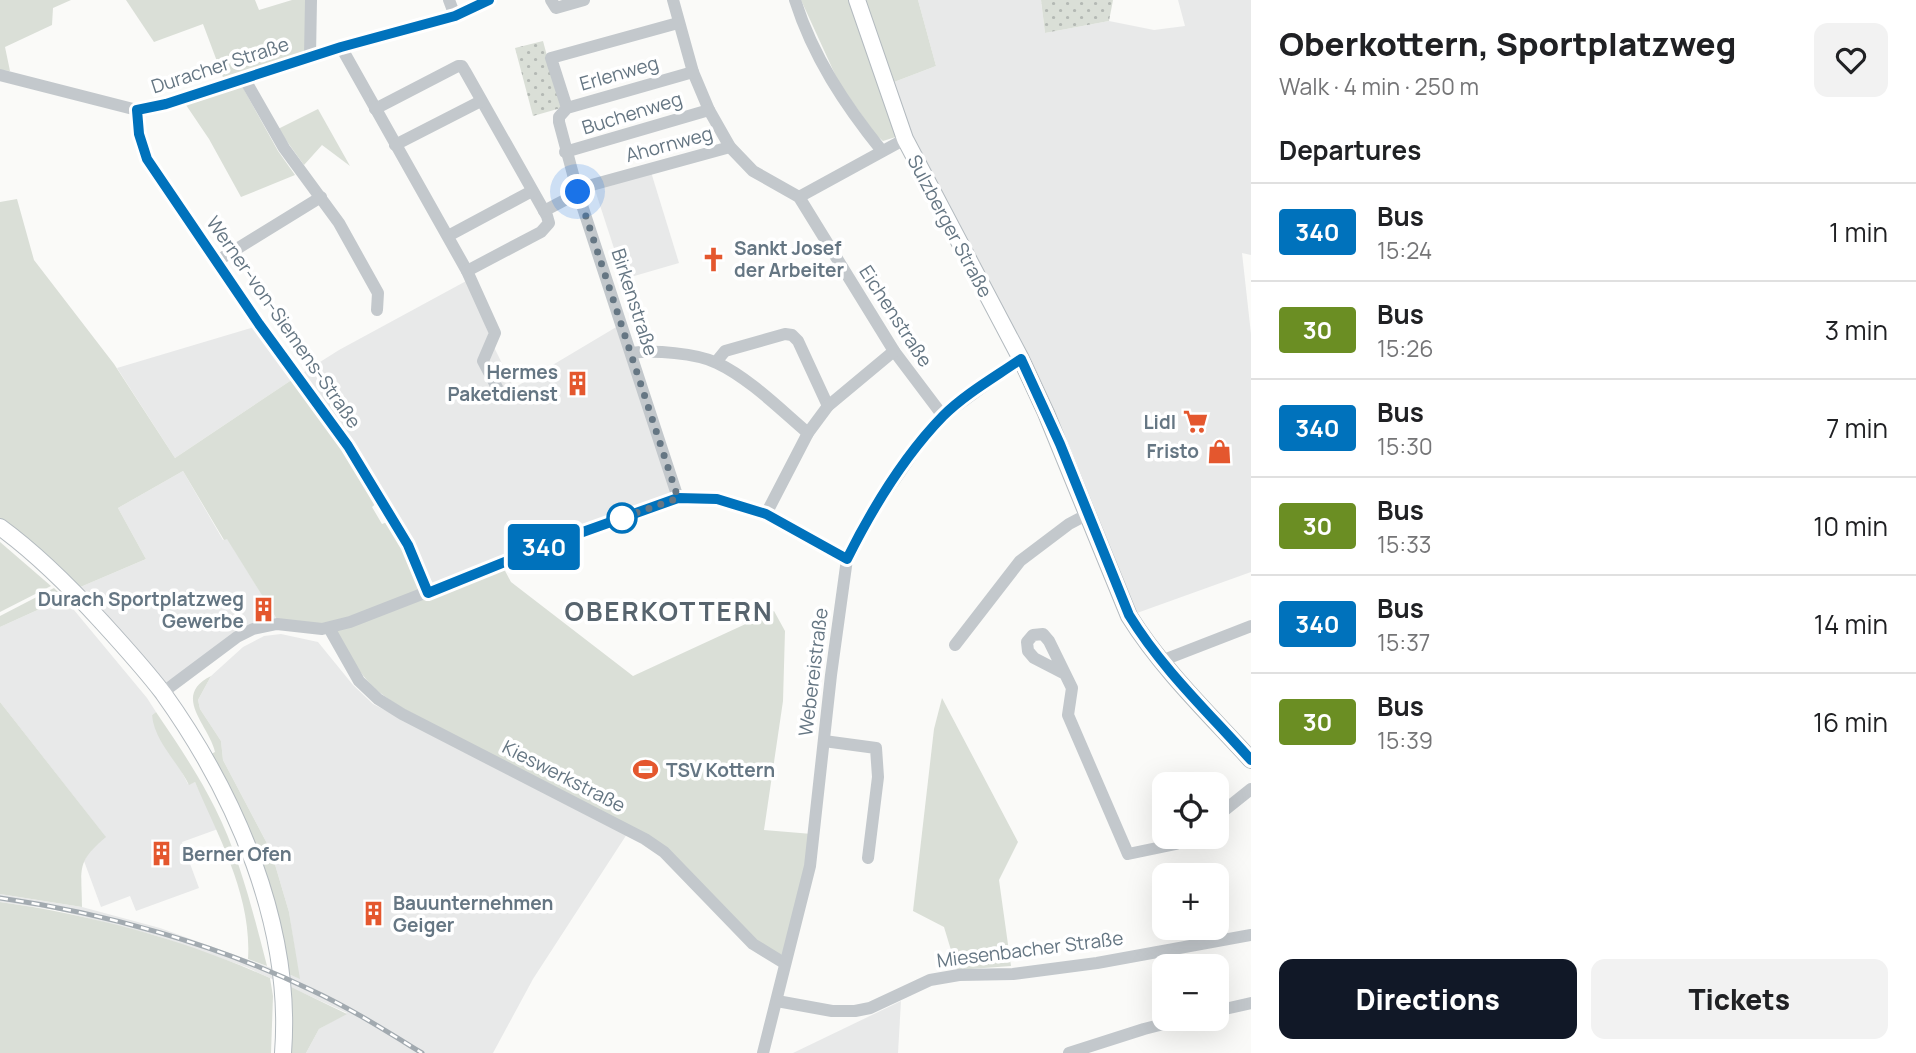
<!DOCTYPE html>
<html lang="en">
<head>
<meta charset="utf-8">
<style>
  :root { --surface:#fff; --page:#f2f2f2; --text:#202124; --muted:#757577; --line:#e0e0e0; --accent:#111827 }
  body { margin:0; font-family:Manrope,sans-serif; background:var(--page); color:var(--text); height:100vh; display:flex; flex-direction:column; font-size:26px; white-space:nowrap }
  * { box-sizing:border-box; margin:0 }
  p { font-size:23px; color:var(--muted) }
  .icon { flex:none; width:38px; height:38px; fill:none; stroke:currentColor; stroke-width:2; stroke-linecap:round; stroke-linejoin:round }
  .map { position:relative; flex:1; overflow:hidden }
  .panel { display:flex; flex-direction:column; background:var(--surface); width:665px }
  .panel>* { flex:none }
  .badge { padding:0 14px; border-radius:5px; font-size:24px; line-height:46px }
  .controls { position:absolute; left:1152px; top:772px; display:grid; gap:14px }
  .controls a { display:grid; place-items:center; width:77px; height:77px; border-radius:14px; background:var(--surface); box-shadow:0 7px 28px #0002; font-size:35px }
  .you { position:absolute; width:35px; height:35px; margin:-18px; border:5px solid #fff; border-radius:50%; background:#1a73e8; box-shadow:0 0 0 10px #1a73e833 }
  .map>.badge { position:absolute; translate:-50% -50%; box-shadow:0 0 0 4px #fff }
  h2 { padding:0 28px; font-size:26px; line-height:63px }
  .round { display:grid; place-items:center; flex:none; width:74px; height:74px; border-radius:14px; background:var(--page) }
  .summary { display:flex; align-items:center; justify-content:space-between; height:119px; padding:0 28px }
  h1 { font-size:33px; font-weight:800; line-height:52px }
  .primary-button { display:flex; gap:14px; margin-top:auto; padding:14px 28px }
  .primary-button a { flex:1; height:80px; border-radius:14px; background:var(--accent); color:#fff; font-size:28px; font-weight:800; line-height:80px; text-align:center }
  .primary-button a+a { background:var(--page); color:var(--text) }
  ul { padding:0; list-style:none }
  li { display:flex; align-items:center; gap:21px; height:98px; padding:0 28px; border-top:2px solid var(--line) }
  li div { flex:1 }
  li b { display:block; font-size:26px }
  li em { font-style:normal }
  li .badge { min-width:77px; font-weight:700; text-align:center }
  main { display:flex; flex:1; min-height:0 }
  .map>svg:first-child { display:block }
</style>
</head>
<body>
<main>
<div class="map">
<svg width="1251" height="1053" viewBox="0 0 1251 1053">
  <defs>
    <pattern id="park-dots" width="8" height="8" patternUnits="userSpaceOnUse" patternTransform="scale(1.75)"><rect width="8" height="8" fill="#dadfd7"/><path d="M2 2h.1M6 6h.1" fill="none" stroke="#b4b9b4" stroke-width="1.8" stroke-linecap="round"/></pattern>
  </defs>
  <rect width="100%" height="100%" fill="#fafaf8"/>
  <g fill="#e8e9e9">
    <polygon points="918,0 1041,0 1045,33 1109,21 1154,30 1185,26 1178,0 1251,0 1251,255 1242,253 1251,334 1251,572 1137,613 1068,444 913,137 894,82 936,66"/>
    <polygon points="651,172 679,263 624,279 594,187"/>
    <polygon points="468,280 493,345 514,388 618,326 673,496 430,588 301,374 339,350"/>
    <polygon points="258,326 296,377 175,458 117,368"/>
    <polygon points="183,471 223,540 227,538 278,621 214,651 162,685 78,588 146,559 118,508"/>
    <polygon points="64,598 147,698 156,712 152,715 188,784 195,782 218,829 182,842 199,888 136,911 130,896 101,907 84,861 89,852 105,836 0,702 0,627"/>
    <polygon points="281,634 318,642 353,685 373,704 627,834 533,979 493,1053 306,1053 319,1029 347,1013 246,967 157,936 56,910 0,902 0,894 82,907 160,928 299,978 289,912 271,851 223,760 221,741 200,709 198,700 211,676 243,647 264,636"/>
    <polygon points="901,1001 898,1053 793,1053"/>
  </g>
  <g fill="#dadfd7">
    <polygon points="0,0 71,0 53,8 52,25 5,47 10,71 0,70"/>
    <polygon points="126,0 255,0 259,10 292,0 308,0 307,52 224,80 203,24 154,42"/>
    <polygon points="801,0 851,0 899,136 883,141 876,135 839,83"/>
    <polygon points="865,0 918,0 936,66 894,82"/>
    <polygon points="239,84 242,86 278,151 295,175 241,197 209,139 186,105"/>
    <polygon points="318,109 350,166 322,145 304,165 278,129"/>
    <polygon points="17,199 34,260 114,364 175,458 296,377 378,502 372,507 382,524 390,521 404,547 422,591 328,625 278,621 227,539 224,540 183,471 118,508 146,559 78,588 0,520 0,202"/>
    <polygon points="0,542 51,586 0,612"/>
    <path d="M503 567 511 582 633 676 774 611 785 631 783 701 764 830 812 834 783 959 754 940 665 849 406 710C363 685 359 671 336 630Z"/>
    <polygon points="54,588 64,598 0,627 0,616"/>
    <path d="M211 676 198 700 200 709 221 741 223 760 271 851 289 912 300 979 286 973 209 755 215 752C209 725 171 696 211 676Z"/>
    <polygon points="942,698 1018,842 999,880 1011,966 957,970 944,927 913,911 934,729"/>
    <path d="M0 702 106 837C75 863 82 869 82 907L0 894Z"/>
    <path d="M156 712C177 743 198 774 215 808 240 858 253 912 267 966L248 959C252 896 219 838 195 782L189 785C178 762 154 741 152 715Z"/>
    <path d="M0 902C93 915 185 940 270 978L273 996 271 1053H0Z"/>
    <polygon points="289,986 347,1014 319,1029 306,1053 289,1053"/>
  </g>
  <g fill="url(#park-dots)">
    <polygon points="1041,0 1113,0 1109,21 1045,33"/>
    <polygon points="543,41 561,108 533,116 515,48"/>
  </g>
  <g fill="none" stroke-linecap="round" stroke-linejoin="round">
    <defs>
      <g id="secondary">
        <path d="M857 0 905 139 1021 359 1046 413 1129 616C1162 669 1209 714 1251 760"/>
        <path d="M0 527C37 554 70 587 101 621 122 644 144 668 163 693 236 795 293 926 283 1053"/>
      </g>
    </defs>
    <use href="#secondary" stroke="#b3babf" stroke-width="18"/>
    <g stroke="#c3c8cc" stroke-width="12">
      <polyline points="449,0 455,16"/>
      <polyline points="551,0 556,8 584,0"/>
      <polyline points="673,0 693,72 709,110 730,147 753,171 799,197 894,351 943,416"/>
      <path d="M795 0C813 57 845 105 882 151"/>
      <polyline points="341,47 467,271 495,333 483,361 502,397"/>
      <polyline points="310,56 311,0"/>
      <polyline points="0,75 137,110 166,104 341,47 455,16 489,0"/>
      <polyline points="244,78 284,148 339,223 378,293 377,310"/>
      <polyline points="567,108 551,58 678,23"/>
      <polyline points="375,109 458,66 462,66 465,71 547,216 549,223 541,232 467,271"/>
      <polyline points="137,110 139,134 147,159 259,324 348,446 408,545 428,593"/>
      <polyline points="395,145 481,101"/>
      <polyline points="565,152 709,110"/>
      <polyline points="577,189 730,147"/>
      <polyline points="799,197 905,139"/>
      <polyline points="544,211 578,193"/>
      <polyline points="448,236 532,191"/>
      <polyline points="217,261 321,197"/>
      <path d="M631 353C654 350 696 353 717 363 749 378 781 410 808 433"/>
      <polyline points="716,362 725,351 785,334 792,335 798,341 828,406"/>
      <polyline points="678,498 578,193 559,122 559,117 567,108 693,72"/>
      <polyline points="766,514 808,433 828,406 894,351"/>
      <polyline points="329,628 359,681 378,699 402,714 645,839 664,852 753,944 784,963"/>
      <polyline points="955,645 1020,561 1069,524 1088,514"/>
      <polyline points="1161,661 1251,626"/>
      <polyline points="1065,674 1034,658 1028,651 1027,642 1033,635 1043,634 1049,641 1072,688 1068,715 1128,854 1176,844 1191,836"/>
      <polyline points="162,693 237,637 253,629 277,624 322,629 350,622 553,543 678,498 717,499 766,514 847,559"/>
      <polyline points="824,741 876,748 878,777 868,858"/>
      <polyline points="1216,817 1251,789"/>
      <polyline points="777,1001 832,1011 855,1011 870,1008 930,980 959,975 1013,974 1097,963 1251,935"/>
      <polyline points="1216,1011 1251,1003"/>
      <polyline points="763,1053 810,866 831,675 847,559 867,520 916,449 943,416 1021,359"/>
      <polyline points="1069,1053 1144,1029 1187,1018"/>
    </g>
    <use href="#secondary" stroke="#fff" stroke-width="16"/>
    <defs>
      <path id="rail" d="M0 898C104 913 216 944 311 990 350 1008 386 1031 422 1053"/>
    </defs>
    <use href="#rail" stroke="#a2aab0" stroke-width="5"/>
    <use href="#rail" stroke="#fff" stroke-width="2.5" stroke-dasharray="8" stroke-linecap="butt"/>
  </g>
  <g fill="none" stroke-linecap="round" stroke-linejoin="round">
    <defs>
      <path id="line" d="M489 0 455 16 341 47 166 104 137 110 139 134 147 159 259 324 348 446 408 545 428 593 552 543 678 498 717 499 766 514 847 559C871 511 905 455 943 416 965 394 995 377 1021 359L1060 444 1129 615C1162 669 1209 713 1251 760"/>
    </defs>
    <use href="#line" stroke="#fff" stroke-width="16"/>
    <use href="#line" stroke="#0072bc" stroke-width="10"/>
    <polyline stroke="#657683" stroke-width="7" stroke-dasharray="0 12.6" points="578,192 678,498 622,518"/>
  </g>
  <defs>
    <symbol id="church-bare" viewBox="-9 -9 18 18"><path d="M-1.2-6h2.4v3.5h3.3v2.4h-3.3V6h-2.4V-.1h-3.3v-2.4h3.3Z" fill="#e4572e" stroke="#fff" stroke-width="2.5" paint-order="stroke"/></symbol>
    <symbol id="building-bare" viewBox="-9 -9 18 18"><path d="M-4-6H4V6H1V3H-1V6H-4ZM-2.5-4.3h1.7v1.8h-1.7ZM.8-4.3h1.7v1.8H.8ZM-2.5-1h1.7V.8h-1.7ZM.8-1h1.7V.8H.8Z" fill="#e4572e" stroke="#fff" stroke-width="2.5" paint-order="stroke"/></symbol>
    <symbol id="supermarket-bare" viewBox="-9 -9 18 18"><path d="M-6-5.5h2.5l.6 2H6L4.5 2H-2.5L-4.4-4H-6ZM-1.5 3.2a1.3 1.3 0 1 0 .1 0ZM3 3.2a1.3 1.3 0 1 0 .1 0Z" fill="#e4572e" stroke="#fff" stroke-width="2.5" paint-order="stroke"/></symbol>
    <symbol id="shop-bare" viewBox="-9 -9 18 18"><path d="M-5-2.5h2.3a2.7 3.5 0 0 1 5.4 0H5L5.5 6h-11ZM-1.5-2.5h3a1.5 2.3 0 0 0-3 0Z" fill="#e4572e" stroke="#fff" stroke-width="2.5" paint-order="stroke"/></symbol>
    <symbol id="stadium-bare" viewBox="-9 -9 18 18"><path d="M0-5a6.5 5 0 1 0 0 10a6.5 5 0 1 0 0-10ZM-3.5-1.8h7v3.6h-7Z" fill="#e4572e" stroke="#fff" stroke-width="2.5" paint-order="stroke"/></symbol>
  </defs>
  <g fill-rule="evenodd">
    <use href="#church-bare" x="696" y="242" width="35" height="35"/>
    <use href="#building-bare" x="560" y="366" width="35" height="35"/>
    <use href="#supermarket-bare" x="1178" y="404" width="35" height="35"/>
    <use href="#shop-bare" x="1202" y="434" width="35" height="35"/>
    <use href="#building-bare" x="246" y="592" width="35" height="35"/>
    <use href="#stadium-bare" x="628" y="752" width="35" height="35"/>
    <use href="#building-bare" x="144" y="836" width="35" height="35"/>
    <use href="#building-bare" x="356" y="896" width="35" height="35"/>
  </g>
  <circle fill="#fff" stroke="#0072bc" stroke-width="3.5" cx="622" cy="518" r="14"/>
  <g text-anchor="middle" dominant-baseline="central" stroke-width="7" stroke-linejoin="round" paint-order="stroke">
    <g font-size="19" fill="#657683" stroke="#fff">
      <text transform="translate(220 65) rotate(-18)">Duracher Straße</text>
      <text transform="translate(619 73) rotate(-16)">Erlenweg</text>
      <text transform="translate(632 113) rotate(-17)">Buchenweg</text>
      <text transform="translate(669 144) rotate(-15)">Ahornweg</text>
      <text transform="translate(950 226) rotate(62)">Sulzberger Straße</text>
      <text transform="translate(635 302) rotate(72)">Birkenstraße</text>
      <text transform="translate(896 316) rotate(57)">Eichenstraße</text>
      <text transform="translate(284 322) rotate(55)">Werner-von-Siemens-Straße</text>
      <text transform="translate(813 672) rotate(-83)">Webereistraße</text>
      <text transform="translate(564 776) rotate(27)">Kieswerkstraße</text>
      <text transform="translate(1030 949) rotate(-7)">Miesenbacher Straße</text>
    </g>
    <g font-size="19" font-weight="bold" fill="#657683" stroke="#fff" text-anchor="start">
      <text x="734" y="248">Sankt Josef<tspan x="734" dy="22">der Arbeiter</tspan></text>
      <text x="558" y="372" text-anchor="end">Hermes<tspan x="558" dy="22">Paketdienst</tspan></text>
      <text x="1176" y="422" text-anchor="end">Lidl</text>
      <text x="1199" y="451" text-anchor="end">Fristo</text>
      <text x="244" y="599" text-anchor="end">Durach Sportplatzweg<tspan x="244" dy="22">Gewerbe</tspan></text>
      <text x="666" y="770">TSV Kottern</text>
      <text x="182" y="854">Berner Ofen</text>
      <text x="393" y="903">Bauunternehmen<tspan x="393" dy="22">Geiger</tspan></text>
    </g>
    <g font-size="26" font-weight="bold" letter-spacing="2" fill="#57646e" stroke="#fff">
      <text x="669" y="611">OBERKOTTERN</text>
    </g>
  </g>
</svg>
<div class="controls">
<a><svg class="icon" aria-label="locate" viewBox="0 0 24 24"><circle cx="12" cy="12" r="6"/><path d="M12 2v4M12 18v4M2 12h4M18 12h4"/></svg></a>
<a>+</a>
<a>−</a>
</div>
<div class="you" style="left:578px;top:192px"></div>
<b class="badge" style="left:544px;top:547px;background:#0072bc;color:#fff">340</b>
</div>
<section class="panel">
<div class="summary"><div><h1>Oberkottern, Sportplatzweg</h1><p>Walk · 4 min · 250 m</p></div><a class="round"><svg class="icon" aria-label="heart" viewBox="0 0 24 24"><path d="M12 20l-8-8c-3-5 5-10 8-4 3-6 11-1 8 4z"/></svg></a></div>
<h2>Departures</h2>
<ul>
<li><span class="badge" style="background:#0072bc;color:#fff">340</span><div><b>Bus</b><p>15:24</p></div><em>1 min</em></li>
<li><span class="badge" style="background:#6b8e23;color:#fff">30</span><div><b>Bus</b><p>15:26</p></div><em>3 min</em></li>
<li><span class="badge" style="background:#0072bc;color:#fff">340</span><div><b>Bus</b><p>15:30</p></div><em>7 min</em></li>
<li><span class="badge" style="background:#6b8e23;color:#fff">30</span><div><b>Bus</b><p>15:33</p></div><em>10 min</em></li>
<li><span class="badge" style="background:#0072bc;color:#fff">340</span><div><b>Bus</b><p>15:37</p></div><em>14 min</em></li>
<li><span class="badge" style="background:#6b8e23;color:#fff">30</span><div><b>Bus</b><p>15:39</p></div><em>16 min</em></li>
</ul>
<div class="primary-button"><a>Directions</a><a>Tickets</a></div>
</section>
</main>
</body>
</html>
